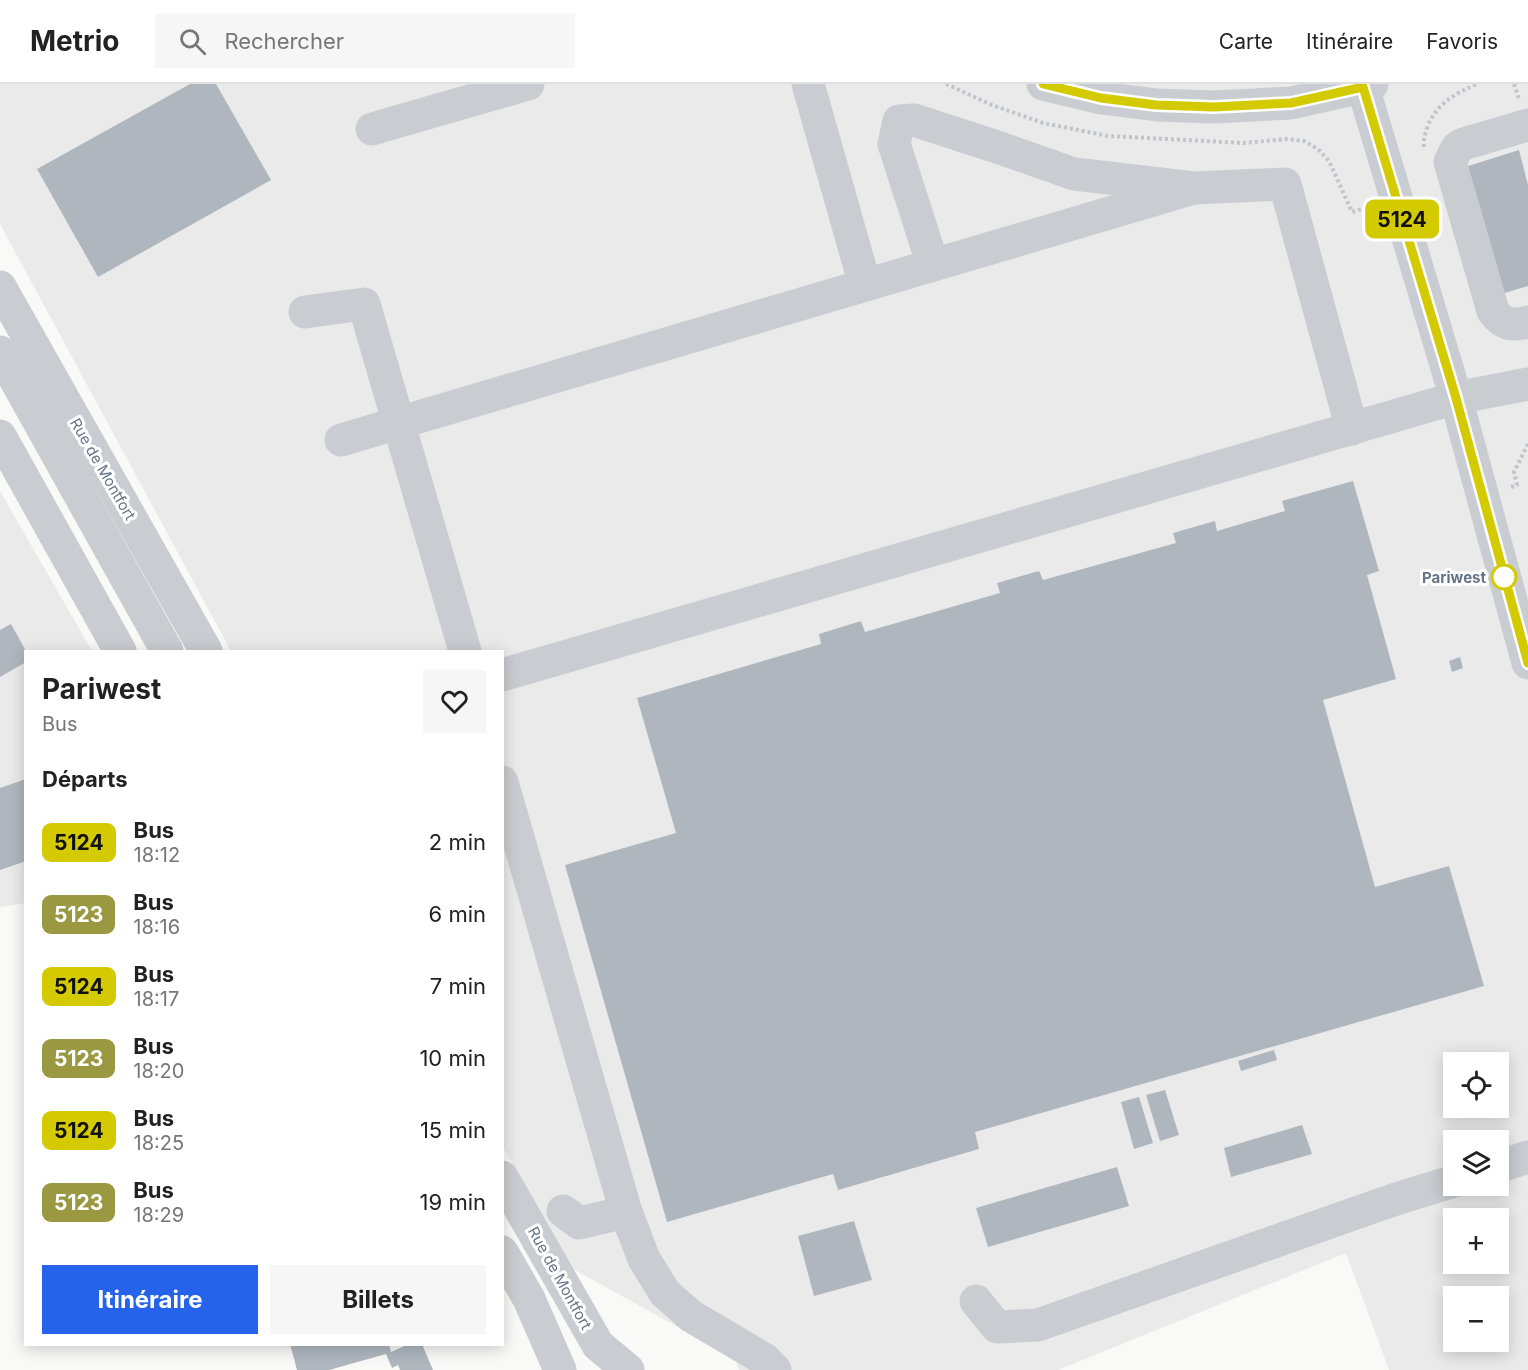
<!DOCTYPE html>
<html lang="fr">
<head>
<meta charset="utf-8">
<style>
  :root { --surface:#fff; --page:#f6f6f6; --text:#222; --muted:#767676; --line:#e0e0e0; --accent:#2563eb }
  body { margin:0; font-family:Inter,sans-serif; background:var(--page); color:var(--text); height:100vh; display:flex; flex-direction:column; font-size:22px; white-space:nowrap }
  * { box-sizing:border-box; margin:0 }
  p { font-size:20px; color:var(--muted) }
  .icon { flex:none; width:33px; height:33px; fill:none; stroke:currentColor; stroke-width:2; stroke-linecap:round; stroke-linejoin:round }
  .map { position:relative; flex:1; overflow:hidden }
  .details { position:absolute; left:24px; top:566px; width:480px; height:696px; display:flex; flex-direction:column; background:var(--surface); border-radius:0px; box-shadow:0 3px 15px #0003 }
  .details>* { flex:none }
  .badge { padding:0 12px; border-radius:9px; font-size:21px; line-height:39px }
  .buttons { position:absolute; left:1443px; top:968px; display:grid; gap:12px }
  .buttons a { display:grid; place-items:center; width:66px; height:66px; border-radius:0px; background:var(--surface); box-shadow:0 3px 15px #0003; font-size:30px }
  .map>.badge { position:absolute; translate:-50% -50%; box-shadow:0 0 0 3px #fff }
  h2 { padding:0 18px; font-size:22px; line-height:54px }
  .round { display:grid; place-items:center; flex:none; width:63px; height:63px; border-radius:0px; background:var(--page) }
  .summary { display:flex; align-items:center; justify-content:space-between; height:102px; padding:0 18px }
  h1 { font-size:28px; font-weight:700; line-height:45px }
  .action { display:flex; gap:12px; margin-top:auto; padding:12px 18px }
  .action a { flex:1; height:69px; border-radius:0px; background:var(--accent); color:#fff; font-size:24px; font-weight:700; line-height:69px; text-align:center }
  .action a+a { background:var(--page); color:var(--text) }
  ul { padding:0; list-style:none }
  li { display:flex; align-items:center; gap:18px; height:72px; padding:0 18px }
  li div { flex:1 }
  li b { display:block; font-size:22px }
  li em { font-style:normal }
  li .badge { min-width:66px; font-weight:700; text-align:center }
  header { display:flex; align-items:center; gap:36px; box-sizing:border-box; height:84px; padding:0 30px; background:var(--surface); border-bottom:2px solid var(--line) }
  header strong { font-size:28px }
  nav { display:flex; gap:33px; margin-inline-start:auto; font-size:21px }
  .search { width:420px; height:54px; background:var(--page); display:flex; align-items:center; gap:15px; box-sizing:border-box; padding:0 21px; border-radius:0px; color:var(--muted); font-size:22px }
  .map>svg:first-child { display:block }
</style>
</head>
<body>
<header>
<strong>Metrio</strong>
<div class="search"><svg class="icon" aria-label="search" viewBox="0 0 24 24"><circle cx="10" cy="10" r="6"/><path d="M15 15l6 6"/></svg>Rechercher</div>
<nav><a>Carte</a><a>Itinéraire</a><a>Favoris</a></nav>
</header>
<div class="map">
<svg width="1528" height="1286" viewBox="0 0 1528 1286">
  <rect width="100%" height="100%" fill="#f9f9f7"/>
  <g fill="#eaeaea" fill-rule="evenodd">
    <path d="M0 0H1528V1286H1389L1346 1169 1058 1286H739L735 1275 568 1182 503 1063 502 567H231L0 140ZM1454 978H1498V1023H1454ZM1454 1056H1498V1101H1454ZM1454 1134H1498V1179H1454ZM1454 1212H1498V1257H1454Z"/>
    <polygon points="0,407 92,567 26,567 25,819 0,823"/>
  </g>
  <g fill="#afb6be">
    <polygon points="190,0 216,0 271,96 98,193 37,85"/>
    <polygon points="1519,66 1528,101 1528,202 1498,211 1465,83"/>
    <polygon points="1353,397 1379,487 1367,491 1396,595 1323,616 1375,803 1449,782 1484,902 975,1048 979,1065 838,1106 833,1090 667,1138 565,781 676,749 637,614 821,560 819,550 861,537 865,548 1000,509 997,499 1039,487 1043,496 1176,459 1173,449 1215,437 1217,447 1285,427 1282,417"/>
    <polygon points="11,540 26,567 26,578 0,593 0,546"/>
    <polygon points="1460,573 1463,584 1452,588 1449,577"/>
    <polygon points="26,695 26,777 0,786 0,704"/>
    <polygon points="1274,966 1277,976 1241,987 1238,977"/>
    <polygon points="1165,1006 1179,1051 1160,1057 1146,1011"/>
    <polygon points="1139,1013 1153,1059 1134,1065 1121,1018"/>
    <polygon points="1302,1041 1312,1070 1231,1093 1224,1064"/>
    <polygon points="1117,1083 1129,1122 988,1163 976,1124"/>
    <polygon points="854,1137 872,1196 814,1212 798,1152"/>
    <polygon points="290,1260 389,1260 391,1268 409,1260 422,1260 433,1286 400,1286 398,1281 392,1284 386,1270 329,1286 297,1286"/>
  </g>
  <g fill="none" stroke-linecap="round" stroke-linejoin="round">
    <g stroke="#c2c4c7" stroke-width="4" stroke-dasharray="3 3" stroke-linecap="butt">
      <polyline points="946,0 992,21 1043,39 1108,52 1243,59 1287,55 1304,57 1318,65 1329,77 1352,128 1367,123"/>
      <polyline points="1514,0 1519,15"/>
      <path d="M1424 63C1423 56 1425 51 1427 44 1436 20 1454 10 1477 0"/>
      <polyline points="1511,403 1517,401 1514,388 1528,360"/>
    </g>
    <g stroke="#c9ccd0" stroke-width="33">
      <polyline points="808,0 865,201"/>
      <polyline points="1043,0 1101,14 1157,21 1214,23 1291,19 1363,3 1372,0"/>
      <polyline points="1363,3 1456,314 1528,579"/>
      <path d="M1528 41 1463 60 1457 64 1450 78 1493 227C1503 241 1512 242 1528 238"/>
      <polyline points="372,45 528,0"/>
      <polyline points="933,181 894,60 899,37 914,36 1000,64 1074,90 1194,104 1285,100 1352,345"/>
      <polyline points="0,203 206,567"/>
      <polyline points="305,228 364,220 465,567"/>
      <polyline points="0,268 167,567"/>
      <polyline points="0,352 120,567"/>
      <polyline points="341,356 1194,104"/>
      <polyline points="502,591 1456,314 1528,300"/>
      <polyline points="502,698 626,1128 644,1175 665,1209 691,1232 764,1275 775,1286"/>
      <polyline points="1498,1083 1528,1073"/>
      <polyline points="502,1093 598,1261 628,1286"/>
      <polyline points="563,1127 579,1139 626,1128"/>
      <polyline points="502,1168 529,1215 560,1286"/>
      <polyline points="976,1217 997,1243 1038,1241 1390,1117 1454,1097"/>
    </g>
  </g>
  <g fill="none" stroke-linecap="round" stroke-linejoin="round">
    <defs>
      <polyline id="line" points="1043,0 1101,14 1156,21 1214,23 1291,19 1363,3 1456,314 1528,579"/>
    </defs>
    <use href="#line" stroke="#fff" stroke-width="14"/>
    <use href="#line" stroke="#d4ca00" stroke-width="9"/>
  </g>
  <circle fill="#fff" stroke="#d4ca00" stroke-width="3" cx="1504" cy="493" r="12"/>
  <g text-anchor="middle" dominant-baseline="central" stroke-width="6" stroke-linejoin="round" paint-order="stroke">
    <g font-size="15" fill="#66748a" stroke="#fff">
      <text transform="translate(103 385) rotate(60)">Rue de Montfort</text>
      <text transform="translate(560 1194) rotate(61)">Rue de Montfort</text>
    </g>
    <g font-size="15" font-weight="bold" fill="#66748a" stroke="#fff" text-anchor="end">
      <text x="1486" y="493">Pariwest</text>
    </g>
  </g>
</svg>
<div class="buttons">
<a><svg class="icon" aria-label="locate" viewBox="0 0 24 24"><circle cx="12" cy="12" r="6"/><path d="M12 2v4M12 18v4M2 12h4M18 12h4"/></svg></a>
<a><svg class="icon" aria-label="layers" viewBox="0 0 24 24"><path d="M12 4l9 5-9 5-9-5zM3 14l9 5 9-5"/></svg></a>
<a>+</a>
<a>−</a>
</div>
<b class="badge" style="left:1402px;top:135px;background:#d4ca00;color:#111">5124</b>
<section class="details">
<div class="summary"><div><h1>Pariwest</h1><p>Bus</p></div><a class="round"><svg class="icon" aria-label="heart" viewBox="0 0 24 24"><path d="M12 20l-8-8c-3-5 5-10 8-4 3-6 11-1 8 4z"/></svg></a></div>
<h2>Départs</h2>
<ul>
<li><span class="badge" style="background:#d4ca00;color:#111">5124</span><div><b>Bus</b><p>18:12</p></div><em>2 min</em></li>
<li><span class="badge" style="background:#9b9842;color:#fff">5123</span><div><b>Bus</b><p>18:16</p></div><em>6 min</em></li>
<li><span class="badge" style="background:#d4ca00;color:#111">5124</span><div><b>Bus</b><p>18:17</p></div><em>7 min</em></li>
<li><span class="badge" style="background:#9b9842;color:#fff">5123</span><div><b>Bus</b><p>18:20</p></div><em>10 min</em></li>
<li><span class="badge" style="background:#d4ca00;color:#111">5124</span><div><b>Bus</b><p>18:25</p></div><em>15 min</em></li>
<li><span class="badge" style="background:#9b9842;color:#fff">5123</span><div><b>Bus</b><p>18:29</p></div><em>19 min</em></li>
</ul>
<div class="action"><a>Itinéraire</a><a>Billets</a></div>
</section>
</div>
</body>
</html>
